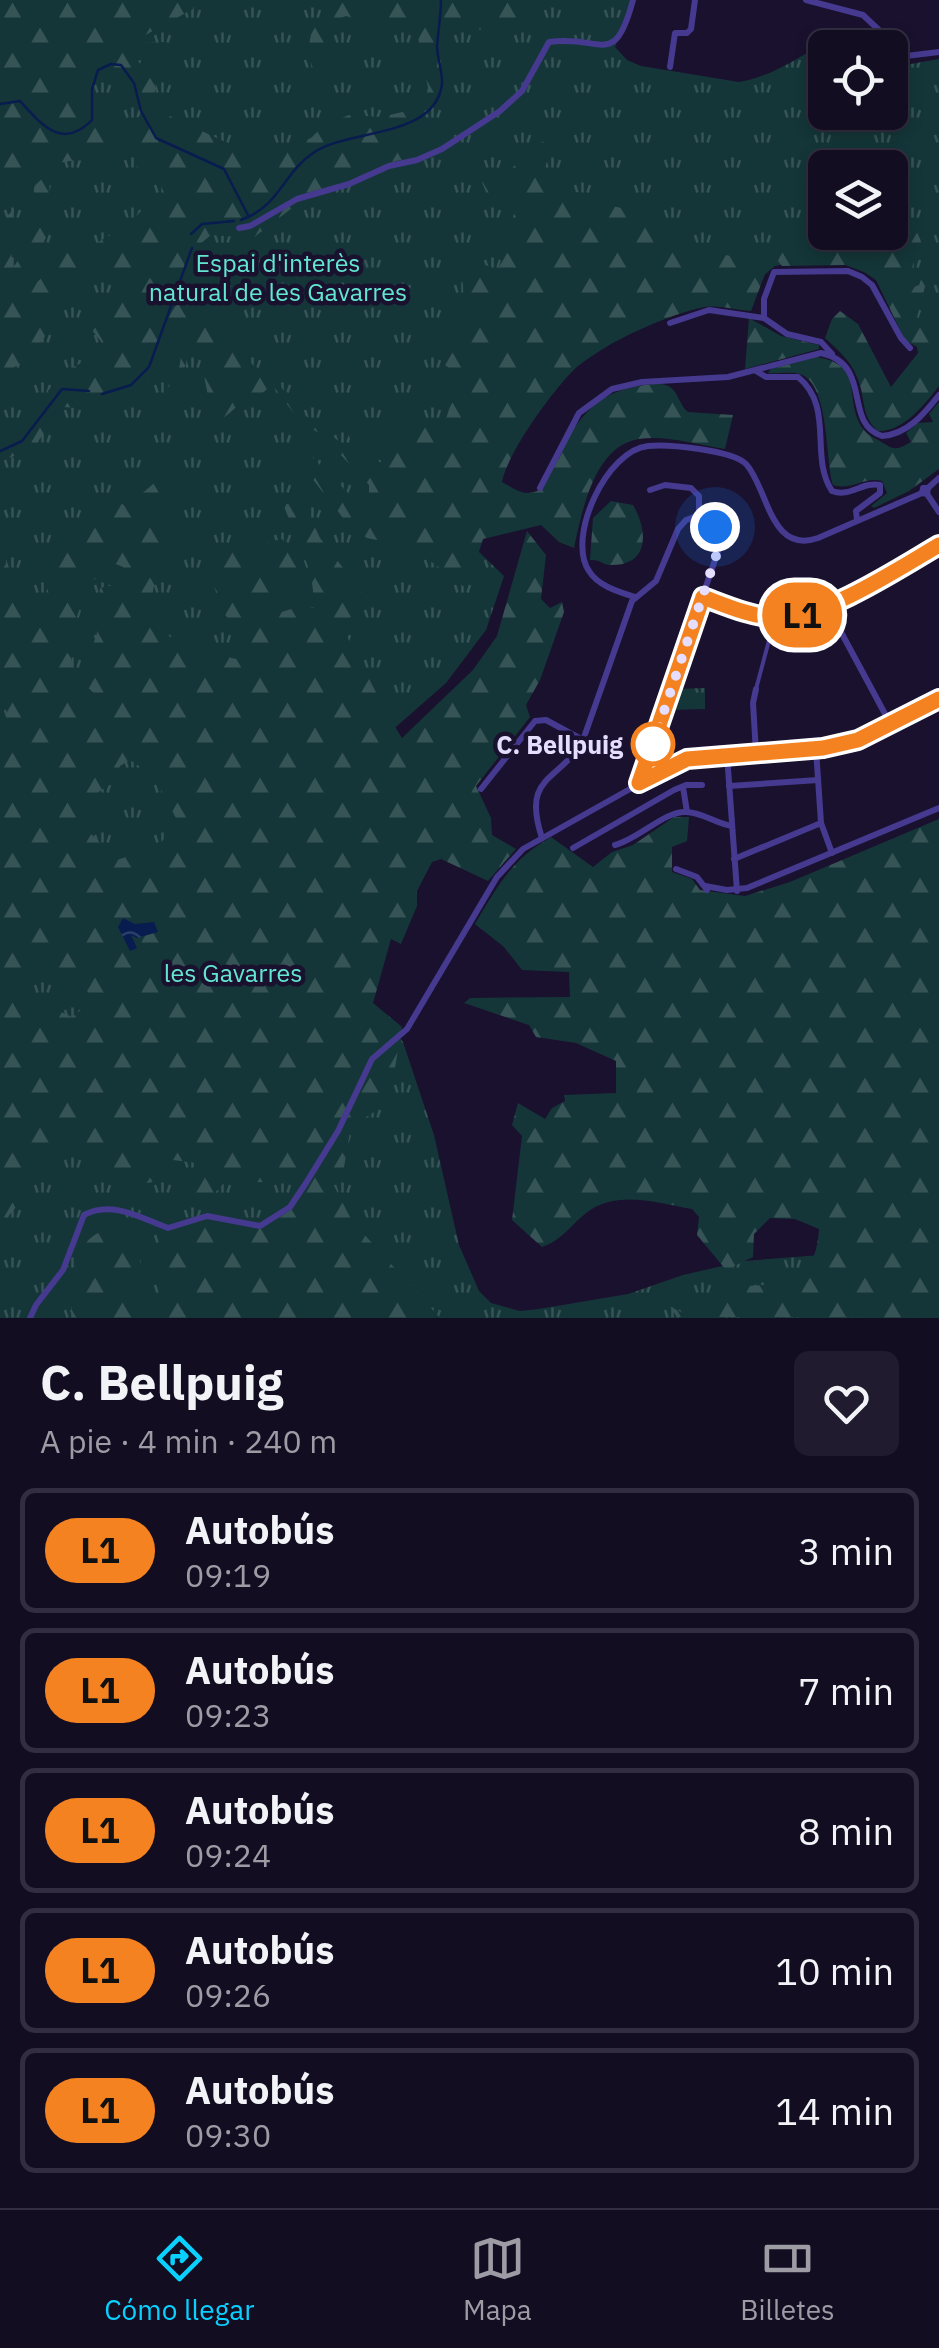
<!DOCTYPE html>
<html lang="es">
<head>
<meta charset="utf-8">
<style>
  :root { --surface:#130d22; --page:#201b2f; --text:#f1f3f6; --muted:#9d9ca5; --line:#322d40; --accent:#0ad0ff }
  body { margin:0; font-family:"IBM Plex Sans",sans-serif; background:var(--page); color:var(--text); height:100vh; display:flex; flex-direction:column; font-size:38px; white-space:nowrap }
  * { box-sizing:border-box; margin:0 }
  p { font-size:32px; color:var(--muted) }
  .icon { flex:none; width:55px; height:55px; fill:none; stroke:currentColor; stroke-width:2; stroke-linecap:round; stroke-linejoin:round }
  .map { position:relative; height:1318px; overflow:hidden }
  .drawer { display:flex; flex-direction:column; background:var(--surface); flex:1 }
  .drawer>* { flex:none }
  .badge { padding:0 20px; border-radius:32px; font-size:35px; line-height:65px }
  .buttons { position:absolute; left:808px; top:30px; display:grid; gap:20px }
  .buttons a { display:grid; place-items:center; width:100px; height:100px; border-radius:15px; background:var(--surface); box-shadow:0 5px 15px #0003,0 0 0 2px var(--line); font-size:50px }
  .you { position:absolute; width:50px; height:50px; margin:-25px; border:8px solid #fff; border-radius:50%; background:#1a73e8; box-shadow:0 0 0 15px #1a73e833 }
  .map>.badge { position:absolute; translate:-50% -50%; box-shadow:0 0 0 5px #fff }
  .round { display:grid; place-items:center; flex:none; width:105px; height:105px; border-radius:15px; background:var(--page) }
  .summary { display:flex; align-items:center; justify-content:space-between; height:170px; padding:0 40px }
  h1 { font-size:48px; font-weight:700; line-height:75px }
  ul { padding:0; list-style:none }
  li { display:flex; align-items:center; gap:30px; height:125px; margin:0 20px 15px; padding:0 20px; border:5px solid var(--line); border-radius:15px }
  li div { flex:1 }
  li b { display:block; font-size:38px }
  li em { font-style:normal }
  li .badge { min-width:110px; font-weight:700; text-align:center }
  .tab-bar { display:flex; justify-content:space-around; align-items:center; height:140px; border-top:2px solid var(--line); background:var(--surface); font-size:28px; color:var(--muted) }
  .tab-bar a { display:grid; justify-items:center; gap:5px }
  .tab-bar .active { color:var(--accent) }
  .map>svg:first-child { display:block }
</style>
</head>
<body>
<div class="map">
<svg width="939" height="1318" viewBox="0 0 939 1318">
  <defs>
    <pattern id="grass-tufts" width="24" height="20" patternUnits="userSpaceOnUse" patternTransform="scale(2.5)"><rect width="24" height="20" fill="#143638"/><path d="M3 7l-1-3M5 7V3M7 7l1-3M15 17l-1-3M17 17v-4M19 17l1-3" fill="none" stroke="#365356"/></pattern>
    <pattern id="forest-firs" width="22" height="20" patternUnits="userSpaceOnUse" patternTransform="scale(2.5)"><rect width="22" height="20" fill="#143638"/><path d="M5 1l3.5 6h-7zM16 11l3.5 6h-7z" fill="#365356"/></pattern>
    <pattern id="water-waves" width="16" height="10" patternUnits="userSpaceOnUse" patternTransform="scale(2.5)"><rect width="16" height="10" fill="#091c4f"/><path d="M0 5q4-4 8 0t8 0" fill="none" stroke="#2d3d69"/></pattern>
  </defs>
  <rect width="100%" height="100%" fill="#19112e"/>
  <g fill="url(#grass-tufts)" fill-rule="evenodd">
    <path d="M0 0H631L615 47 627 60 641 66 739 82C771 77 805 55 830 37L857 47 825 48V112H890V62L905 65 939 59V330L930 342 868 271 848 265 785 264 775 266 763 276 700 305 625 334 562 376 514 422 478 551 504 576 486 630 446 683 389 733 270 874 403 1042 434 1135 459 1245 479 1291 491 1303 520 1311 539 1309 628 1294 683 1275 744 1261 834 1254 939 1318H0ZM825 168H890V232H825Z"/>
    <polygon points="705,688 705,709 668,710 676,689"/>
  </g>
  <g fill="url(#forest-firs)" fill-rule="evenodd">
    <path d="M0 0H192L193 9 140 38 141 43 167 42 138 61 156 86 154 96 159 111 251 154 278 150 311 138 324 125 349 115 381 117 411 110 426 96 428 88 417 32 405 26 379 27 346 16 334 21C322 39 329 58 316 76 303 48 309 24 332 2L364 0 379 7 406 0H531L521 27C494 35 473 23 446 36L441 47 426 55 435 57C442 91 437 108 404 125L423 155 392 162 349 181 297 196 296 205 253 238 211 235 199 245 192 272C200 288 212 310 223 321H231L246 343 241 353 270 382 273 376 298 410 340 442 347 446 353 444 346 431 383 465 390 458 387 442 397 427 424 418 444 425 452 400 449 368 441 362V345L461 328 464 306 461 245 471 258 498 271 518 199 513 191 487 195 482 182 487 177 497 181C531 152 557 123 600 112L548 158 540 184C558 193 570 189 587 195 594 197 601 203 609 205 630 211 671 215 681 238L707 250 768 266 751 311C737 310 719 305 705 307 668 314 607 342 578 366 556 385 507 453 502 482 518 491 526 498 543 488 567 441 581 394 640 386 649 384 662 382 670 387 679 393 679 405 688 412L733 415 725 449C698 445 666 435 639 439 594 446 582 511 574 548L559 542 541 525 483 539 467 589 412 547 367 538 350 527 297 459 305 450 357 502 369 501V485L323 436 299 420 271 383C264 396 256 395 244 402 233 408 230 415 216 422L213 419 198 348 193 338 189 341 186 364 167 407 124 446C130 411 197 384 177 341L162 345C148 404 130 387 87 413L81 408 62 407 32 450 0 461V438C32 420 45 385 75 366 85 360 102 360 114 358L91 329 86 327 77 339 72 334 102 307 127 294C112 283 98 270 78 272 56 308 46 360 0 373V257L4 259 5 255 8 215 14 209 10 242 13 267C26 255 34 206 34 186L43 178H50L47 235 28 276 29 284 34 285 52 268 61 248 78 253 129 225 140 212 159 204 165 194 157 179 137 167 133 150 124 143 108 146 109 163 75 160 0 174ZM107 69 133 76 145 99 144 114 131 121 108 118 97 127 77 106 93 81Z"/>
    <path d="M897 213 906 215C934 258 917 237 909 280L914 287 919 285 928 262 929 271 916 321 926 331 939 314V386C925 404 903 432 878 431 860 416 866 396 857 377 851 361 837 349 825 338L832 319 840 311 858 324 891 387 918 353 917 347 905 340 876 280 864 272 845 265 782 266 778 261 781 250 861 233 890 232Z"/>
    <polygon points="749,318 781,336 819,345 819,349 745,369"/>
    <path d="M816 357C867 364 842 402 864 430 869 437 876 438 883 443 895 451 899 449 911 442L906 433 918 423 933 422 929 414 939 402V469L909 491 874 508 871 506 887 493 882 481C865 476 851 491 833 485 825 460 830 384 800 374 791 371 777 374 768 373L771 369Z"/>
    <path d="M165 474 172 477 173 484 152 529 183 524 159 558 149 613 184 653H197L213 644 231 658 244 660 247 633 237 628 215 604 218 593 211 582 209 569 229 547 234 530 244 548 282 539 295 556 301 586 287 598 282 612 294 608H315L311 574 283 504 304 503 320 538 364 595 354 608 345 633C365 668 380 704 402 738L473 670 497 636 527 531 546 555 541 599 550 608 562 602 564 612 540 680 526 705 530 717 476 786 491 818 492 835 516 849 488 881 441 859 432 862 417 891V906L401 944 391 939 373 1003 402 1027 389 1103 351 1126 343 1173 330 1178 352 1221 440 1318H74L70 1311 77 1300 80 1280 74 1278C81 1239 88 1235 125 1222L144 1233 140 1246 141 1294 156 1295 161 1288 158 1227 211 1219 252 1229 265 1227 295 1207 306 1185 227 1180 208 1200 187 1196 198 1184 196 1163 173 1160 153 1182 140 1184 129 1179 126 1169 100 1171C91 1147 86 1131 58 1133L47 1162 35 1172 22 1200 0 1226V743C6 725 11 702 0 687V551H6V563L34 608H47C51 596 44 578 45 564L69 536 86 534 88 519 81 508H103L114 497 126 507ZM116 564 123 567 122 583 100 588 97 633 85 669V685L107 705 87 715 73 680 70 637 88 584ZM130 760 154 776 179 824 156 847 117 860 82 825 97 793 114 782 120 766ZM16 970 79 983 90 994 81 1010 72 1017 14 990Z"/>
    <path d="M611 501 633 505C647 528 651 565 612 565 602 565 600 559 590 560L593 518Z"/>
    <path d="M674 817H689L687 841 672 847V872L692 879 700 890 745 896 790 882 939 819V1318L677 1317 670 1307 681 1312 707 1307 715 1316 719 1306 712 1293C759 1275 814 1305 819 1229L795 1219 770 1218 754 1234 753 1257 726 1270 697 1235 699 1217 692 1209C657 1203 617 1189 586 1213 570 1226 562 1240 542 1247L512 1220 522 1136 512 1125 518 1103 545 1119 552 1108 565 1101 564 1095 616 1093V1061L576 1043 536 1037 529 1025 464 1003 470 998 570 997 569 972 522 970 504 947 475 924C498 885 511 860 551 837L593 867 612 852 633 845Z"/>
  </g>
  <polygon fill="#143638" points="176,481 192,486 184,504 176,503 161,528 149,528 147,523"/>
  <polygon fill="url(#water-waves)" points="123,918 135,924 154,922 158,932 137,938 131,935 137,948 130,951 118,927"/>
  <g fill="none" stroke-linecap="round" stroke-linejoin="round">
    <g stroke="#091c4f" stroke-width="2.5">
      <path d="M0 104 20 101C41 124 62 151 92 120V89L98 70 111 64 121 65 134 83 141 111 156 138 224 169 249 217"/>
      <path d="M241 220C280 206 283 173 313 153 349 128 435 139 442 84 443 73 437 58 437 46 438 31 441 16 441 0"/>
      <polyline points="191,234 202,224 234,221"/>
      <polyline points="102,394 131,385 149,367 192,248"/>
      <polyline points="0,451 22,441 62,389 89,391"/>
    </g>
    <polyline stroke="#453a8f" stroke-width="4" points="756,689 775,618"/>
    <g stroke="#453a8f" stroke-width="6">
      <polyline points="806,0 863,15 880,31 883,48"/>
      <polyline points="890,54 898,57 939,52"/>
      <polyline points="670,67 675,33 687,33 691,29 695,0"/>
      <path d="M239 228 250 226 297 199 349 184 389 166 417 160 442 149 500 111 522 91 549 42C602 34 614 71 633 0"/>
      <polyline points="764,318 764,299 774,272 848,271 862,277 872,285 901,338 910,348"/>
      <polyline points="670,323 709,310 764,318 787,334 821,342 832,354"/>
      <path d="M756 371 766 377H798C835 407 809 457 832 491 850 498 863 481 880 485V493L856 511 857 520"/>
      <path d="M540 488 579 413 612 389 642 382 728 377 821 353C874 365 842 423 882 436 908 434 924 414 939 395"/>
      <polyline points="928,488 939,478"/>
      <polyline points="650,490 665,485 691,488 699,496 699,515"/>
      <polyline points="927,494 928,488 923,488 922,493 927,494 939,512"/>
      <path d="M635 597C619 592 598 586 589 571 566 537 607 450 648 446 668 444 732 450 746 464 768 488 770 555 818 538L922 493"/>
      <path d="M703 597C727 605 752 617 778 618 823 619 899 568 939 545"/>
      <polyline points="827,606 891,725"/>
      <polyline points="756,689 753,703 756,753"/>
      <polyline points="816,749 821,823 832,853"/>
      <polyline points="727,755 737,891"/>
      <polyline points="640,781 718,551 717,531 699,515"/>
      <polyline points="729,786 818,780"/>
      <polyline points="683,787 687,812"/>
      <polyline points="481,789 535,721 546,720 583,740"/>
      <path d="M542 838C521 774 559 783 583 740L632 601 656 581 678 529 686 520 699 515"/>
      <path d="M615 845C639 839 664 811 686 812 702 812 716 824 732 826"/>
      <polyline points="573,848 674,790 686,785 702,785"/>
      <polyline points="734,859 821,823"/>
      <polyline points="676,869 697,877 707,890"/>
      <polyline points="705,886 727,890 747,888 939,808"/>
      <path d="M30 1318 36 1305 63 1270 84 1215C112 1200 141 1218 168 1228L207 1216 260 1226 290 1207 306 1183 338 1131 372 1059 407 1029 497 877 523 849 680 761 843 744 875 733 939 699"/>
    </g>
  </g>
  <g fill="none" stroke-linecap="round" stroke-linejoin="round">
    <defs>
      <path id="line" d="M939 545C900 568 822 619 778 618 752 617 727 606 703 597L639 783 687 759 823 748 858 740 939 699"/>
    </defs>
    <use href="#line" stroke="#fff" stroke-width="22"/>
    <use href="#line" stroke="#f58220" stroke-width="15"/>
    <polyline stroke="#e5deff" stroke-width="10" stroke-dasharray="0 18" points="653,744 718,550 718,535 715,527"/>
  </g>
  <circle fill="#fff" stroke="#f58220" stroke-width="5" cx="653" cy="744" r="20"/>
  <g text-anchor="middle" dominant-baseline="central" stroke-width="9" stroke-linejoin="round" paint-order="stroke">
    <g font-size="25" fill="#63e6d1" stroke="#19112e">
      <text x="278" y="262">Espai d'interès<tspan x="278" dy="29">natural de les Gavarres</tspan></text>
      <text x="233" y="972">les Gavarres</text>
    </g>
    <g font-size="25" font-weight="bold" fill="#e5deff" stroke="#19112e" text-anchor="end">
      <text x="623" y="744">C. Bellpuig</text>
    </g>
  </g>
</svg>
<div class="buttons">
<a><svg class="icon" aria-label="locate" viewBox="0 0 24 24"><circle cx="12" cy="12" r="6"/><path d="M12 2v4M12 18v4M2 12h4M18 12h4"/></svg></a>
<a><svg class="icon" aria-label="layers" viewBox="0 0 24 24"><path d="M12 4l9 5-9 5-9-5zM3 14l9 5 9-5"/></svg></a>
</div>
<div class="you" style="left:715px;top:527px"></div>
<b class="badge" style="left:802px;top:615px;background:#f58220;color:#111">L1</b>
</div>
<section class="drawer">
<div class="summary"><div><h1>C. Bellpuig</h1><p>A pie · 4 min · 240 m</p></div><a class="round"><svg class="icon" aria-label="heart" viewBox="0 0 24 24"><path d="M12 20l-8-8c-3-5 5-10 8-4 3-6 11-1 8 4z"/></svg></a></div>
<ul>
<li><span class="badge" style="background:#f58220;color:#111">L1</span><div><b>Autobús</b><p>09:19</p></div><em>3 min</em></li>
<li><span class="badge" style="background:#f58220;color:#111">L1</span><div><b>Autobús</b><p>09:23</p></div><em>7 min</em></li>
<li><span class="badge" style="background:#f58220;color:#111">L1</span><div><b>Autobús</b><p>09:24</p></div><em>8 min</em></li>
<li><span class="badge" style="background:#f58220;color:#111">L1</span><div><b>Autobús</b><p>09:26</p></div><em>10 min</em></li>
<li><span class="badge" style="background:#f58220;color:#111">L1</span><div><b>Autobús</b><p>09:30</p></div><em>14 min</em></li>
</ul>
</section>
<nav class="tab-bar">
<a class="active"><svg class="icon" aria-label="directions" viewBox="0 0 24 24"><path d="M12 3l9 9-9 9-9-9zM9 14v-3h6M13 9l2 2-2 2"/></svg>Cómo llegar</a>
<a><svg class="icon" aria-label="map" viewBox="0 0 24 24"><path d="M3 6l6-2 6 2 6-2v14l-6 2-6-2-6 2zM9 4v14M15 6v14"/></svg>Mapa</a>
<a><svg class="icon" aria-label="tickets" viewBox="0 0 24 24"><path d="M3 7h18v10H3zM15 7v10"/></svg>Billetes</a>
</nav>
</body>
</html>
